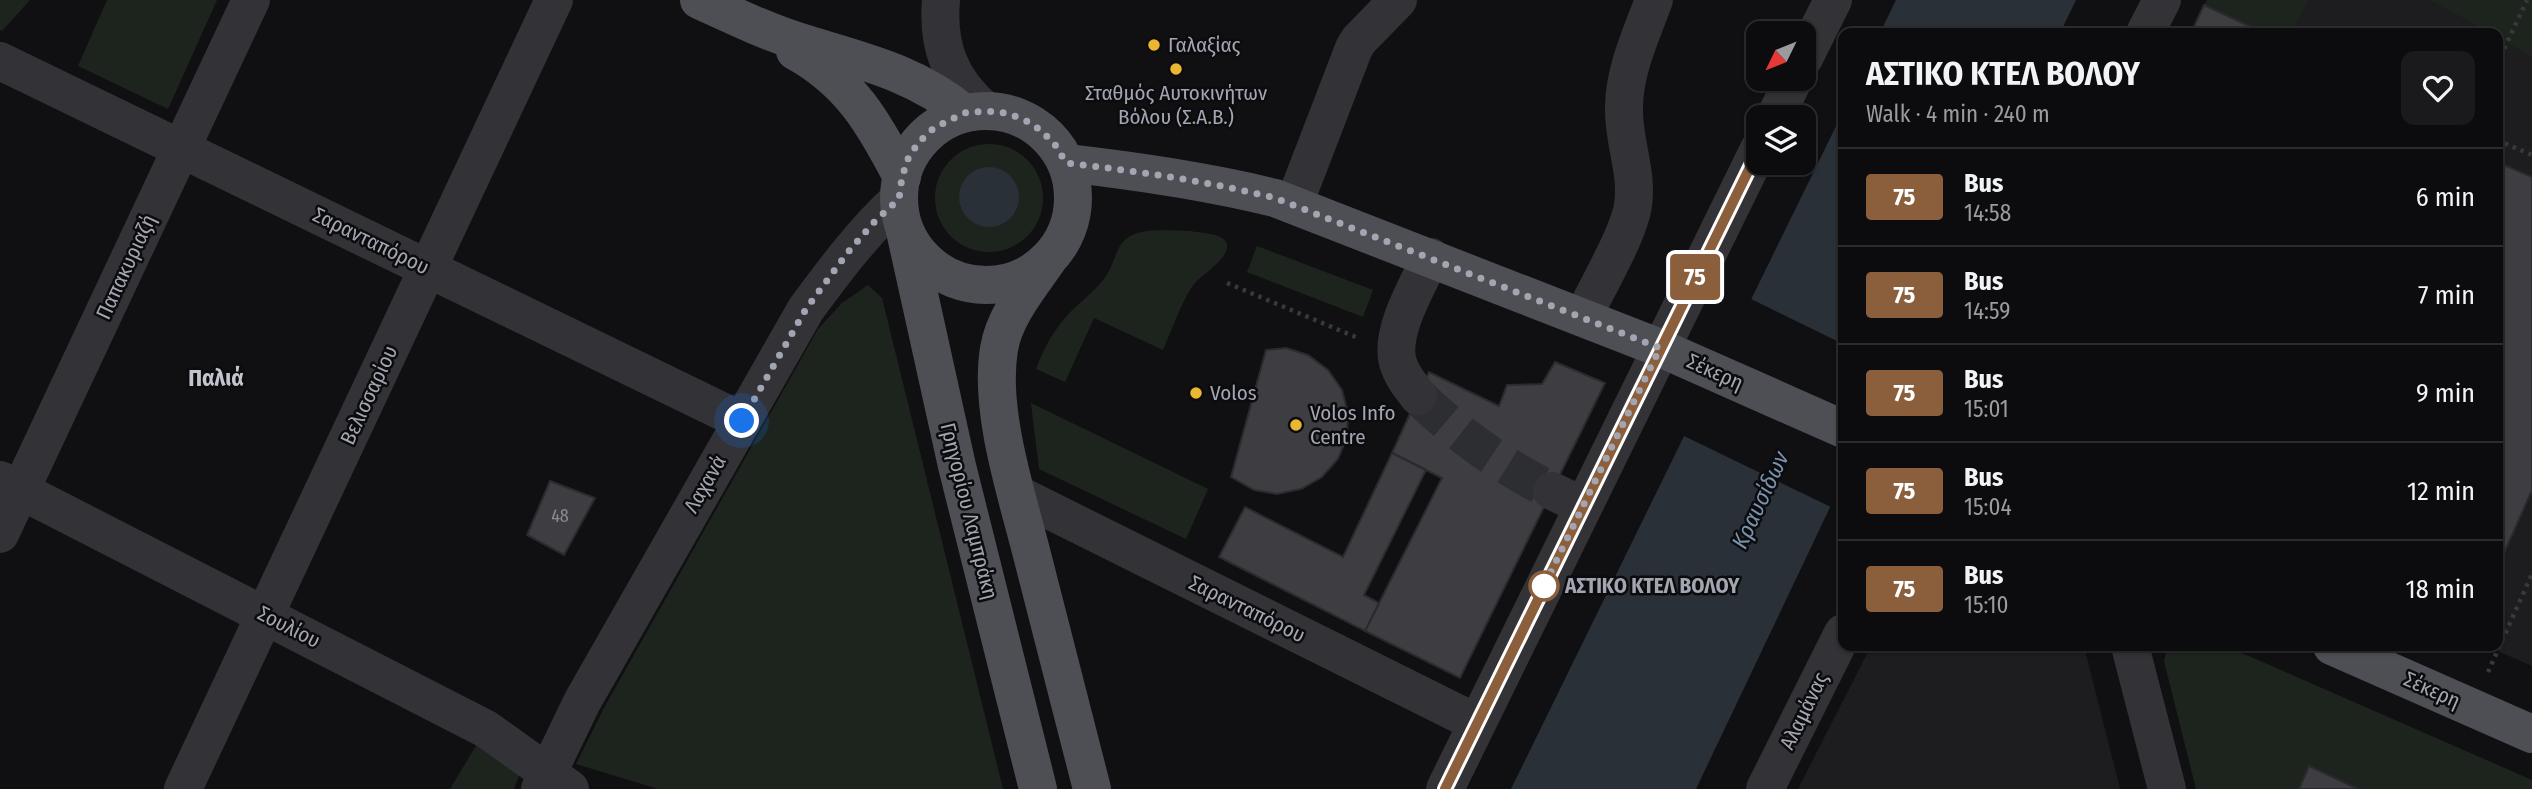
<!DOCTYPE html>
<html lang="en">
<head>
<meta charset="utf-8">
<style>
  :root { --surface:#0c0c0e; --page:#1a1a1c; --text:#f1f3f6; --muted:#9a9b9e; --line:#2c2c2e }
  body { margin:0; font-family:"Fira Sans Condensed",sans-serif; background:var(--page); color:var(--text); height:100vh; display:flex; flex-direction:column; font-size:26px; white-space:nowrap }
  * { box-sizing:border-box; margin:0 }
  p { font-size:23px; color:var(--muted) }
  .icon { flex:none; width:38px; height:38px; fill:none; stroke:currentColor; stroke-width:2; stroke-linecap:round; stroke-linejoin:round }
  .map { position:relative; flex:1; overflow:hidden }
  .panel { position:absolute; left:1838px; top:28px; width:665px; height:623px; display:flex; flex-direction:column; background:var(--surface); border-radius:14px; box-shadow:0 2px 5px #0004,0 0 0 2px var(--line) }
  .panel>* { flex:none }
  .badge { padding:0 14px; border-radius:5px; font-size:24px; line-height:46px }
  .needle { width:46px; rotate:227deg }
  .tools { position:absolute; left:1746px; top:21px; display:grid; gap:14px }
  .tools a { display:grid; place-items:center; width:70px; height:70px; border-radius:14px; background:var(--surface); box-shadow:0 2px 5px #0004,0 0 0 2px var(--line); font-size:35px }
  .you { position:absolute; width:35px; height:35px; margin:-18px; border:5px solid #fff; border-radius:50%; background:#1a73e8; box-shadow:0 0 0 10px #1a73e833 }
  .map>.badge { position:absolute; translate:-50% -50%; box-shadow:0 0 0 4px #fff }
  .round { display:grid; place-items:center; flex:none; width:74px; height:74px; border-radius:14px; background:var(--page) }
  .head { display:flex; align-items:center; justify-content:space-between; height:119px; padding:0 28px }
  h1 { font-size:33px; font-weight:700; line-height:52px }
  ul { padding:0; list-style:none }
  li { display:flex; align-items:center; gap:21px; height:98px; padding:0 28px; border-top:2px solid var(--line) }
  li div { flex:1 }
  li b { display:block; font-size:26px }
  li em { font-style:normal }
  li .badge { min-width:77px; font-weight:700; text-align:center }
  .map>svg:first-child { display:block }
</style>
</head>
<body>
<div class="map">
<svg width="2532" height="789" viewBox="0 0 2532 789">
  <rect width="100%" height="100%" fill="#101012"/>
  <g fill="#1d1c1f">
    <polygon points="2207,0 2532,0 2532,666 2486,646 2497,646 2497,33 2191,33"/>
    <polygon points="1871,646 2084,646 2120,789 1798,789"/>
  </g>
  <g fill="#1d241e">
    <polygon points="0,0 30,0 2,31 0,30"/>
    <polygon points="107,0 217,0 168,109 78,66"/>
    <polygon points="2207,0 2309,0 2290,33 2264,33 2204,5"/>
    <polygon points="2430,0 2532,0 2532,57 2497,37 2497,33 2491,33"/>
    <circle cx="989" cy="198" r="54"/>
    <path d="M1190 231C1200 233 1221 233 1226 242 1233 257 1202 274 1194 284 1183 298 1171 332 1163 350L1094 318 1065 382 1036 369C1043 350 1052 333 1065 318 1078 303 1095 292 1106 276 1114 265 1116 246 1127 238 1143 227 1171 231 1190 231Z"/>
    <polygon points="1257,246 1373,290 1363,317 1247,272"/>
    <polygon points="868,285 882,298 1003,789 658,789 576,764 604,708 818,329 842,303"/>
    <polygon points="1031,403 1208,489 1186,539 1039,469"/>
    <polygon points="2168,646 2221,646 2249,656 2532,780 2532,789 2358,789 2309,766 2299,789 2196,789 2164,661"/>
    <polygon points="477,744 521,770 514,789 450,789"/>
  </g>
  <g fill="#293037">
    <polygon points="1896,0 2076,0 2060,33 1880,33"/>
    <polygon points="1843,112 1843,480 1696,789 1511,789"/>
    <circle cx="989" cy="197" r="30"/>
  </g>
  <polygon fill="#101012" points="1749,298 1843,344 1843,488 1833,508 1682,435"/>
  <g fill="#3d3d42" stroke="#2b2a2e" stroke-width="2">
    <polygon points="2204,5 2264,33 2191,33"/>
    <polygon points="2497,162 2532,177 2532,490 2497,569"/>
    <polygon points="1286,348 1308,355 1328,370 1342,390 1348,413 1347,437 1338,459 1322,477 1301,489 1277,494 1254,490 1231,477 1266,350"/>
    <polygon points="1555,362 1605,383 1460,678 1365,631 1442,478 1392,453 1429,372 1499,406 1507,385 1542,384"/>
    <polygon points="1392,453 1426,470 1364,595 1379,603 1365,631 1219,557 1245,507 1343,557"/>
    <polygon points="550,481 595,498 564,555 527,535"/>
    <polygon points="2309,766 2358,789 2299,789"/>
  </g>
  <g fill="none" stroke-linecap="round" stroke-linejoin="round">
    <path stroke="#2d2e32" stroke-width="38" stroke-dasharray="38 19" stroke-linecap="butt" d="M1418 396C1458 435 1502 466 1552 491"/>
    <g stroke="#38393e" stroke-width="4.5" stroke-dasharray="3.5 5" stroke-linecap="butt">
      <polyline points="2497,64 2527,0"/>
      <polyline points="2497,140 2532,155"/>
      <polyline points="1227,283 1358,338"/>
      <polyline points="2488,672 2532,574"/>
    </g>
    <g stroke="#323237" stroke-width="38">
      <path d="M941 0C937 46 950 81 986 111"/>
      <polyline points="2145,33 2162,0"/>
      <polyline points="1804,58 1833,0"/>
      <polyline points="0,61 742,421"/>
      <polyline points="1775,117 1794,79"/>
      <polyline points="1294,204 1354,48 1359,40 1398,0"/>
      <path d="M1583 317C1596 289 1629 234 1633 205 1638 172 1623 141 1624 108 1624 71 1641 35 1654 0"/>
      <path d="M1418 396C1410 385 1402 376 1398 363 1389 332 1418 285 1431 257"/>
      <polyline points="0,480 486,729 570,789"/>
      <polyline points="1552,491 1583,506"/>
      <polyline points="1017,494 1477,723"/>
      <polyline points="0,534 251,0"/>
      <polyline points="2130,646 2167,789"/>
      <polyline points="183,789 554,0"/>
      <path d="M540 789 582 702 806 309C835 270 863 232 899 199"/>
      <polyline points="1445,789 1759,149"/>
      <polyline points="1765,789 1843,633"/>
    </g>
    <g stroke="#4e4f55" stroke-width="38">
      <path d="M699 0C734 16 767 32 803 43 862 61 916 73 964 113"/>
      <path d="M795 51C850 81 874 123 902 177"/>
      <circle cx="986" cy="198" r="87"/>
      <path d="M1066 163C1137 171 1206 181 1275 198L1660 348 1843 429"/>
      <polyline points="905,231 957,466 1038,789"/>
      <path d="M1047 261C1029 287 1004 317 999 349 989 409 1015 489 1030 547 1051 628 1071 708 1092 789"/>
      <polyline points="2332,646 2532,734"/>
    </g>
  </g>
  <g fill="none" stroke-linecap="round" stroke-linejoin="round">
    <defs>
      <polyline id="line" points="1445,789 1759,149"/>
    </defs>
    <use href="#line" stroke="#fff" stroke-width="16"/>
    <use href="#line" stroke="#8b5e3c" stroke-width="10"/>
    <path stroke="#a2a6b2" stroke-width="7" stroke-dasharray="0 12.6" d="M742 421 806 309 848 252 875 221 899 199 902 177 909 156 920 141 934 128 964 113 986 111 1006 113 1025 120 1042 131 1056 146 1066 163C1137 171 1206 181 1275 198L1660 348 1544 586"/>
  </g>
  <g fill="#ebb730" stroke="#0c0b0d" stroke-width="2.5">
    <circle cx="1154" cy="45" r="7"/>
    <circle cx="1176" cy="69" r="7"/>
    <circle cx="1196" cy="393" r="7"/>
    <circle cx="1296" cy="425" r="7"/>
  </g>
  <circle fill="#fff" stroke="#8b5e3c" stroke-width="3.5" cx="1544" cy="586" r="14"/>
  <g text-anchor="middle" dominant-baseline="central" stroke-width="5" stroke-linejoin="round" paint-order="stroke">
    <g font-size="18" fill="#898c96">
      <text x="560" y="516">48</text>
    </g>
    <g font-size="21" fill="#a2a6b2" stroke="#0c0b0d" text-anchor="start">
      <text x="1168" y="45">Γαλαξίας</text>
      <text x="1176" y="93" text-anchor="middle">Σταθμός Αυτοκινήτων<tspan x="1176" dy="24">Βόλου (Σ.Α.Β.)</tspan></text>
      <text x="1210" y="393">Volos</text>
      <text x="1310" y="413">Volos Info<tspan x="1310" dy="24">Centre</tspan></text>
    </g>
    <g font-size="21" fill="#a2a6b2" stroke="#0c0b0d">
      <text transform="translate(371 241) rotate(26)">Σαρανταπόρου</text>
      <text transform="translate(126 267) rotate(-65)">Παπακυριαζή</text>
      <text transform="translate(1715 372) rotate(24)">Σέκερη</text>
      <text transform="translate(369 395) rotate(-65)">Βελισσαρίου</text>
      <text transform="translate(705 484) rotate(-60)">Λαχανά</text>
      <text transform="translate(969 511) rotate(76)">Γρηγορίου Λαμπράκη</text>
      <text transform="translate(1247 609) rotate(26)">Σαρανταπόρου</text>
      <text transform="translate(289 627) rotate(27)">Σουλίου</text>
      <text transform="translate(2432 690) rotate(24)">Σέκερη</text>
      <text transform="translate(1804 711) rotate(-64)">Αλαμάνας</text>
    </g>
    <g font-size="21" font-weight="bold" fill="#a2a6b2" stroke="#0c0b0d" text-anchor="start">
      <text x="1565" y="586">ΑΣΤΙΚΟ ΚΤΕΛ ΒΟΛΟΥ</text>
    </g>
    <g font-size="23" font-weight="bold" fill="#c3c5ce" stroke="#0c0b0d">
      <text x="216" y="378">Παλιά</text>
    </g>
    <g font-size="23" font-style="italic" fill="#7992ad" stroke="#0c0b0d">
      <text transform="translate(1760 500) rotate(-65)">Κραυσίδων</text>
    </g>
  </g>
</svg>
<div class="tools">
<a><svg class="needle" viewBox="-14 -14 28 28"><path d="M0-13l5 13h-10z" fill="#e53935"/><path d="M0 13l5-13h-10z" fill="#9a9b9e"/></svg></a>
<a><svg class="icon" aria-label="layers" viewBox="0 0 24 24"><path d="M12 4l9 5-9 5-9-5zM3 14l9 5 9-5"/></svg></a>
</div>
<div class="you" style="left:742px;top:421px"></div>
<b class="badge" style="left:1695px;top:277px;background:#8b5e3c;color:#fff">75</b>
<section class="panel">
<div class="head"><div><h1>ΑΣΤΙΚΟ ΚΤΕΛ ΒΟΛΟΥ</h1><p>Walk · 4 min · 240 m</p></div><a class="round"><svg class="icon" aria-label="heart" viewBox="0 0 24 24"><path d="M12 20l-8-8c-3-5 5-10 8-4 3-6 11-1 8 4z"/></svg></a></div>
<ul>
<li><span class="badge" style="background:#8b5e3c;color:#fff">75</span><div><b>Bus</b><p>14:58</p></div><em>6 min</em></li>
<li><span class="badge" style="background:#8b5e3c;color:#fff">75</span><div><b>Bus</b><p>14:59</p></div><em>7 min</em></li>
<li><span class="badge" style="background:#8b5e3c;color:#fff">75</span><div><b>Bus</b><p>15:01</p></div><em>9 min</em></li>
<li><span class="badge" style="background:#8b5e3c;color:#fff">75</span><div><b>Bus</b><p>15:04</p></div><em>12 min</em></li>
<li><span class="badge" style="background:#8b5e3c;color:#fff">75</span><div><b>Bus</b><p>15:10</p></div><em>18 min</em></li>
</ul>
</section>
</div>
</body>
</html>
